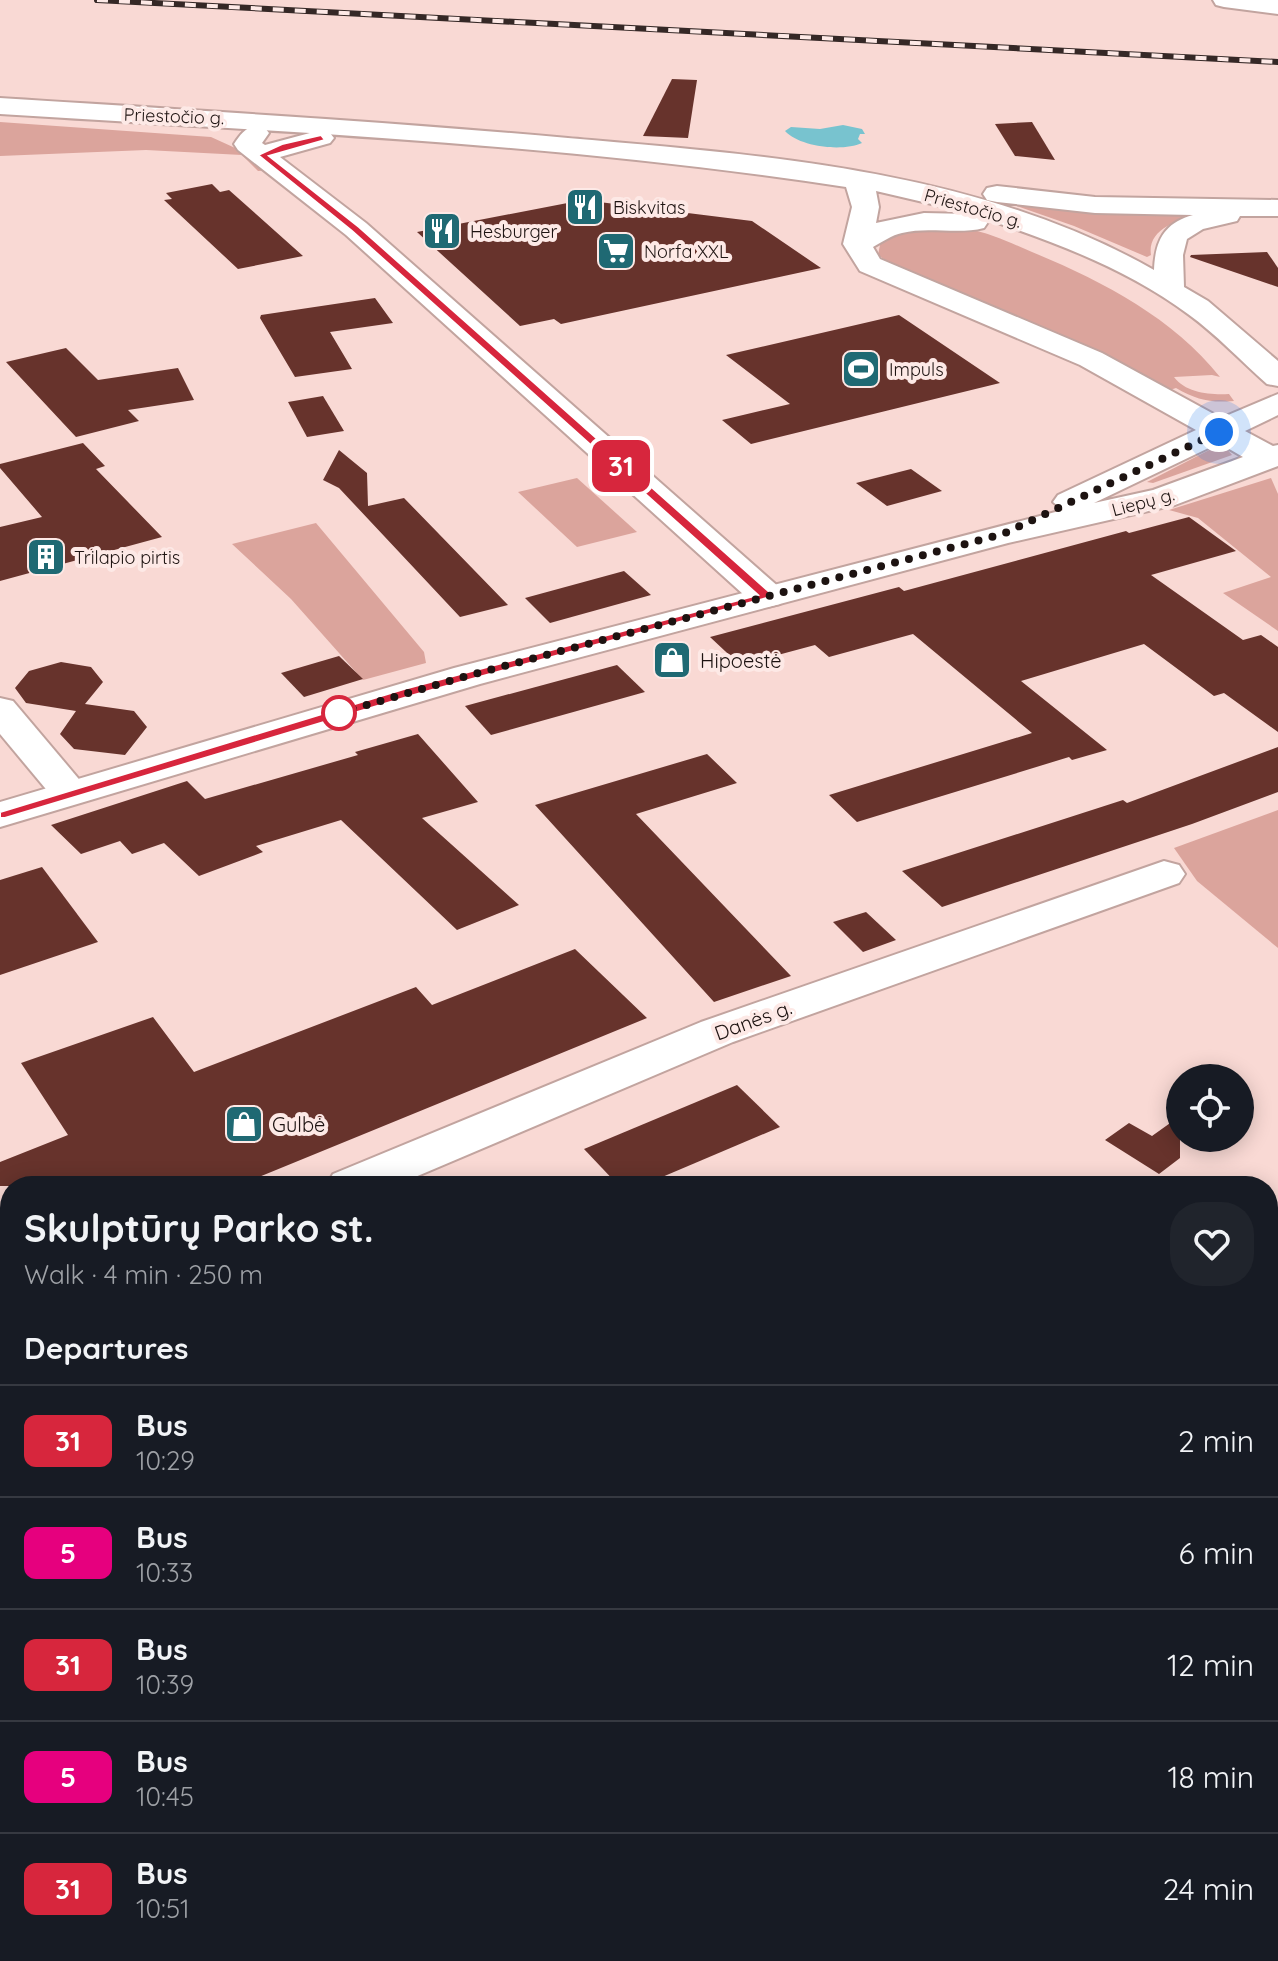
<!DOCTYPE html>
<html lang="en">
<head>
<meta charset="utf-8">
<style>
  :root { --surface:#171b24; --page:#20242c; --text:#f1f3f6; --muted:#9ea1a6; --line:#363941 }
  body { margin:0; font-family:Quicksand,sans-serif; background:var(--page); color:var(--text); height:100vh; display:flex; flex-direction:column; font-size:30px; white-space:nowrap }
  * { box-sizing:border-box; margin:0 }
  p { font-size:26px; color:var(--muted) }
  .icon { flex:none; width:44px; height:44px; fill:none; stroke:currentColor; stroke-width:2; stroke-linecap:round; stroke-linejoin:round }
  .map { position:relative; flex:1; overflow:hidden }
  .panel { position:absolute; left:0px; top:1176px; width:1278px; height:786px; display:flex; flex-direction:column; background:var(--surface); border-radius:32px 32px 0 0; box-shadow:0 4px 20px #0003 }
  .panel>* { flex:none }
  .badge { padding:0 16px; border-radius:12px; font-size:28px; line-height:52px }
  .buttons { position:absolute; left:1166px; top:1064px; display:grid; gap:16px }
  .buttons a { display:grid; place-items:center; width:88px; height:88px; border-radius:50%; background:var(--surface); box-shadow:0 4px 20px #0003; font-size:40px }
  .you { position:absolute; width:40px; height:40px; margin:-20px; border:6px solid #fff; border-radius:50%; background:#1a73e8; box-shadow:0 0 0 12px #1a73e833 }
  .map>.badge { position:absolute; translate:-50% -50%; box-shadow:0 0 0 4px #fff }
  h2 { padding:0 24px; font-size:30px; line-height:72px }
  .round { display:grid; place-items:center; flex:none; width:84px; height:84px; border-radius:32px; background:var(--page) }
  .headline { display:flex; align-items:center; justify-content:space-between; height:136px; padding:0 24px }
  h1 { font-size:38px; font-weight:700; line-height:60px }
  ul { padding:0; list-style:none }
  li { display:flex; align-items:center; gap:24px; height:112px; padding:0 24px; border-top:2px solid var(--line) }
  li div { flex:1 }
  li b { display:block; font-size:30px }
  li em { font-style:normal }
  li .badge { min-width:88px; font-weight:700; text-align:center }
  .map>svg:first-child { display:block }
</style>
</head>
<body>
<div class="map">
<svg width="1278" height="1961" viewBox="0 0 1278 1961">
  <rect width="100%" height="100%" fill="#f9d9d4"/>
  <g fill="#dba49c">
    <polygon points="0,122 211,137 255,157 272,170 258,171 242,155 146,150 0,156"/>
    <path d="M991 197 1197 215C1177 220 1147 230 1151 255L1147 257 1074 226Z"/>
    <path d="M968 229C990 233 1011 243 1032 252 1102 281 1172 317 1220 377L1212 375 1174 377C1186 393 1210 395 1229 394L1234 401C1210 403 1197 400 1176 388L1170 390 1081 344 895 267 878 255 881 240 898 230Z"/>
    <polygon points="1215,447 1226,448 1232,455 1153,483 1147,482"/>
    <polygon points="577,478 637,532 577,547 518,492"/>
    <polygon points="1271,478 1278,494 1278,631 1223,593 1271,577 1198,518 1169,510"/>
    <polygon points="316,523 424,652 426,663 363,680 291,599 232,544"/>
    <polygon points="1278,810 1278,948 1197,881 1174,848"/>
    <polygon points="1278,1598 1278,1961 899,1961 908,1952 1268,1952 1268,1607"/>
  </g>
  <g fill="#78c3cf">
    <path d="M843 125 862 129 865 134H860L858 139 862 143C842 152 800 147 785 131L791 127 820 129Z"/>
    <polygon points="1278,1245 1278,1598 1268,1607 1268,1251"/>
    <polygon points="368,1952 908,1952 899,1961 354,1961"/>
  </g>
  <g fill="#67332c">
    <polygon points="672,79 697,80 688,138 643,136"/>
    <polygon points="1032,122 1055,160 1015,156 995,124"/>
    <polygon points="212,184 220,192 229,190 303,256 238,269 164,200 172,199 166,193"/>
    <polygon points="583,200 752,221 821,268 561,324 554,319 520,326 417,232"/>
    <polygon points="1267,252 1278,268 1278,287 1190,257 1191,255"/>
    <polygon points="375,298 393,323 330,332 352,369 295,377 260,318 261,315"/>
    <polygon points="899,315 1000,383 751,444 722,420 790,404 726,355"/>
    <polygon points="66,348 98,380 178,368 194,400 128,410 139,421 76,437 6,362"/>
    <polygon points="323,396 344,431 307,437 288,402"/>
    <polygon points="83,443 105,466 96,469 162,537 0,581 0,527 42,517 0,468 0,464"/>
    <polygon points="339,450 367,473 368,506 404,498 508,605 460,617 339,488 323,480"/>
    <polygon points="911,469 942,491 887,506 856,483"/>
    <polygon points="1189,517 1236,551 1151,575 1243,640 1261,635 1278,647 1278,732 1224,693 1214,696 1144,644 1021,681 1107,750 1072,760 1069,757 857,822 829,795 1032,733 913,634 829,657 815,645 740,665 710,637 899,587 904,591 1126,531 1129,533"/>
    <polygon points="624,571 651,595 550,623 525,598"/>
    <polygon points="339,656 363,679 304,697 281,673"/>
    <polygon points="61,662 91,667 103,682 85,704 134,711 147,727 125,755 74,749 60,734 76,711 26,703 15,688 29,671"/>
    <polygon points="617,665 645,692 491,735 465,706"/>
    <polygon points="418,734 478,802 422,818 519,905 457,930 341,820 256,846 263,852 199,876 164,843 132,854 120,841 81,854 51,825 187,781 205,799 358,755 355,752"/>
    <polygon points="1278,747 1278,792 1192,824 942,907 902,871 1123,800 1127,803"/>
    <polygon points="707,754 737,783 636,814 791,976 714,1002 535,805"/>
    <polygon points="42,867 98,942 0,975 0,880"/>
    <polygon points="866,912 896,940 863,952 833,922"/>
    <polygon points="575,949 647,1018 237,1186 0,1186 0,1162 68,1135 21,1063 153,1017 194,1072 416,987 432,1005"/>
    <polygon points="737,1085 780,1127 641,1186 619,1186 584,1149"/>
    <polygon points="1180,1116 1180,1158 1159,1174 1105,1140 1129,1123 1152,1136"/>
  </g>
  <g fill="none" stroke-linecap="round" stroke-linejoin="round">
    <defs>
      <g id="minor">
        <polygon points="1213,0 1278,0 1278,14 1224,7 1216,5"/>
        <path d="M256 125 265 128 269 133 262 143 265 145 321 130 330 133 334 138 330 143 280 157 366 223 780 588 785 596 780 604 767 607 754 604 346 235 238 150 234 144C240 135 245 128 256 125Z"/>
        <polygon points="0,698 13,701 83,784 89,792 83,800 69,804 55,800 0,734"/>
        <polygon points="1164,861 1179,865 1185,874 1179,883 733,1042 394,1186 326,1186 333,1174 701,1022"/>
        <polygon points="10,1309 10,1348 0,1351 0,1312"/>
      </g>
      <path id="major" d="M0 98C189 110 379 121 568 138 764 155 979 170 1154 270 1155 241 1164 223 1193 215L1095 213 997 202 987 200 983 194 987 188 997 186 1095 197 1278 200V216H1240L1237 221 1203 229 1187 239 1183 255 1184 287 1208 301 1278 361V386L1267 384C1241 361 1216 334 1188 314 1129 270 1055 242 986 219L988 222 984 228C957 235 929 226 902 233 892 235 882 242 873 247L880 259 1102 353 1221 418 1278 394V415L1245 431 1273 446 1278 445V466L1175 505 1008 543 480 684 0 827V802L454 668 1063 510 1053 502 1058 495 1196 430 1080 365 860 271 843 244 852 207 846 187C566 144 283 132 0 114ZM876 191 966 212 970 214 924 213 876 223 879 207ZM1219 443 1243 457 1153 490 1094 503Z"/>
    </defs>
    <use href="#minor" stroke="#c2a49f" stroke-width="4"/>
    <use href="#major" stroke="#c2a49f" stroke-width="4"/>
    <use href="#minor" fill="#fff" fill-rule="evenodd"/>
    <use href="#major" fill="#fff" fill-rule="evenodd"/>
    <defs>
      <polyline id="rail" points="97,0 1278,62"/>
    </defs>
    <use href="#rail" stroke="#352826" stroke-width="6"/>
    <use href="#rail" stroke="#fde9e6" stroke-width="4" stroke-dasharray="11" stroke-linecap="butt"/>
  </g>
  <polygon fill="#d7263d" stroke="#fff" stroke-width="2" points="321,135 325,140 269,156 359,227 774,596 414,695 5,818 0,818 0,812 404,689 758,595 352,231 258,155 282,144"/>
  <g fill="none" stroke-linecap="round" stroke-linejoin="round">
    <polyline stroke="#1d1311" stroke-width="8" stroke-dasharray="0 14.4" points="339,713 467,676 1003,534 1219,432"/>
  </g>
  <defs>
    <symbol id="restaurant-square" viewBox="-11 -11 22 22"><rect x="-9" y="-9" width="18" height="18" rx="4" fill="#1f6973" stroke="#fde9e6"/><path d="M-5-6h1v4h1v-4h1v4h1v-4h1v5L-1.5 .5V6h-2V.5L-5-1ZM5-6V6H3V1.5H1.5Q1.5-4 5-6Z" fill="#fff"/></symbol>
    <symbol id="supermarket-square" viewBox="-11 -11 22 22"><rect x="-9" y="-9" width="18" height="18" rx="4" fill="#1f6973" stroke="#fde9e6"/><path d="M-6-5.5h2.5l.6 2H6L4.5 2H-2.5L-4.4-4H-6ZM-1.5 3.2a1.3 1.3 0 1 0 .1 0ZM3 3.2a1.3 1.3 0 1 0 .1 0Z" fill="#fff"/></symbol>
    <symbol id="stadium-square" viewBox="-11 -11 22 22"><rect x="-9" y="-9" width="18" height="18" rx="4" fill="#1f6973" stroke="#fde9e6"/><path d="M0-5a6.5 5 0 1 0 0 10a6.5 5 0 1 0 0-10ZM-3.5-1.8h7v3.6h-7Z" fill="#fff"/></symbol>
    <symbol id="building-square" viewBox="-11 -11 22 22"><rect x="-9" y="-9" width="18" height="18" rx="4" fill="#1f6973" stroke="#fde9e6"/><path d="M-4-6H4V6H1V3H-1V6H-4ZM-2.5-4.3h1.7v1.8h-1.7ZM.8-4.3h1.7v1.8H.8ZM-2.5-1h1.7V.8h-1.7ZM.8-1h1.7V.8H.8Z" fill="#fff"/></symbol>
    <symbol id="shop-square" viewBox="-11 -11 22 22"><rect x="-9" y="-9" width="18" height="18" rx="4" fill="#1f6973" stroke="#fde9e6"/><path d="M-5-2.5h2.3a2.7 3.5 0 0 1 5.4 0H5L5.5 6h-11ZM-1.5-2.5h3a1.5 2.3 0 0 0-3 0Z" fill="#fff"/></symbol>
  </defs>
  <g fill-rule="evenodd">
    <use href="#restaurant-square" x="563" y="185" width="44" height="44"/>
    <use href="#restaurant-square" x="420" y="209" width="44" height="44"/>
    <use href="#supermarket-square" x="594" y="229" width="44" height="44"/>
    <use href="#stadium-square" x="839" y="347" width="44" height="44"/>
    <use href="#building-square" x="24" y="535" width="44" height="44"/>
    <use href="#shop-square" x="650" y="638" width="44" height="44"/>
    <use href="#shop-square" x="222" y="1102" width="44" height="44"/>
  </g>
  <circle fill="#fff" stroke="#d7263d" stroke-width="4" cx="339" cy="713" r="16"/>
  <g text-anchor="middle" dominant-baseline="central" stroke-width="8" stroke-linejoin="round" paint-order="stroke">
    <g font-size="18" fill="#1d1311" stroke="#fde9e6">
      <text transform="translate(174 116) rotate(2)">Priestočio g.</text>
      <text transform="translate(973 208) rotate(16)">Priestočio g.</text>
      <text transform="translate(1143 502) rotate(-15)">Liepų g.</text>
    </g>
    <g font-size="18" fill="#1d1311" stroke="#fde9e6" text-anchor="start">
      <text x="613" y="207">Biskvitas</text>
      <text x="470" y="231">Hesburger</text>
      <text x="644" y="251">Norfa XXL</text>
      <text x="889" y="369">Impuls</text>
      <text x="74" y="557">Trilapio pirtis</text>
    </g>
    <g font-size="20" fill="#1d1311" stroke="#fde9e6" text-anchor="start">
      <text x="700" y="660">Hipoestė</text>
      <text x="272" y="1124">Gulbė</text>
    </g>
    <g font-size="20" fill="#1d1311" stroke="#fde9e6">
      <text transform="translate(753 1020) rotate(-20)">Danės g.</text>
    </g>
  </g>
</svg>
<div class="buttons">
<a><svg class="icon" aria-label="locate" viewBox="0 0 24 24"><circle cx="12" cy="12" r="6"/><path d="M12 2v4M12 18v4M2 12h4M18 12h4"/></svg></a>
</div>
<div class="you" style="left:1219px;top:432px"></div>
<b class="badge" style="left:621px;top:466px;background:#d7263d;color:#fff">31</b>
<section class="panel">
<div class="headline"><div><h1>Skulptūrų Parko st.</h1><p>Walk · 4 min · 250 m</p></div><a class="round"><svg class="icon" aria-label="heart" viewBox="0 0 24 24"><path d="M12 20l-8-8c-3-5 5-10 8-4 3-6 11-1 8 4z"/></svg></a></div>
<h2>Departures</h2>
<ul>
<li><span class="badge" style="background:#d7263d;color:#fff">31</span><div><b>Bus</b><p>10:29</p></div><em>2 min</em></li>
<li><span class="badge" style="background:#e6007e;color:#fff">5</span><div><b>Bus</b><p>10:33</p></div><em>6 min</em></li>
<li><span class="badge" style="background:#d7263d;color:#fff">31</span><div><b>Bus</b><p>10:39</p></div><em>12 min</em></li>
<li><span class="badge" style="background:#e6007e;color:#fff">5</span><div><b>Bus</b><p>10:45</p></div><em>18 min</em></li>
<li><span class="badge" style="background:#d7263d;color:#fff">31</span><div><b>Bus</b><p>10:51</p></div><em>24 min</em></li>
</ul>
</section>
</div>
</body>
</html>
